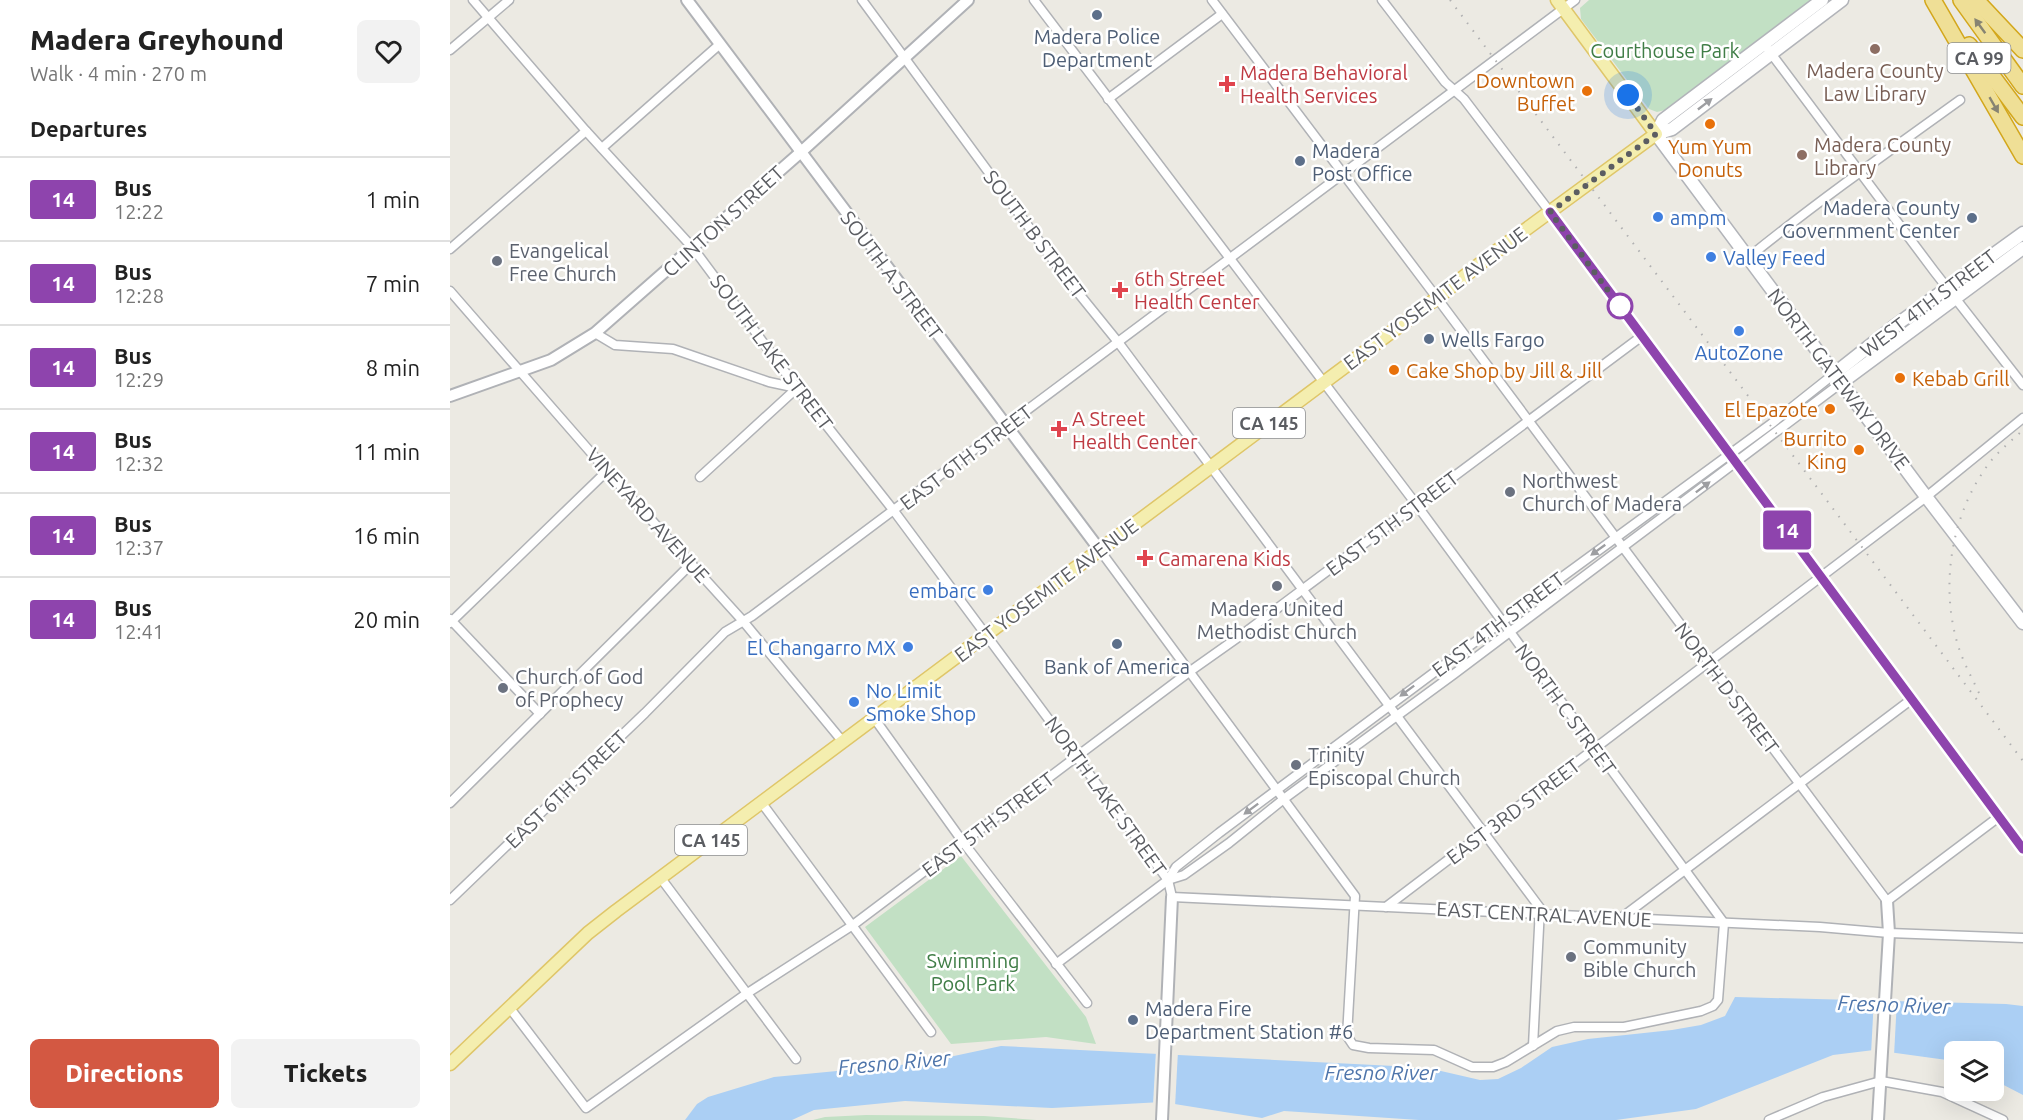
<!DOCTYPE html>
<html lang="en">
<head>
<meta charset="utf-8">
<style>
  :root { --surface:#fff; --page:#f2f2f2; --text:#222; --muted:#767676; --line:#e0e0e0; --accent:#d35842 }
  body { margin:0; font-family:Ubuntu,sans-serif; background:var(--page); color:var(--text); height:100vh; display:flex; flex-direction:column; font-size:22px; white-space:nowrap }
  * { box-sizing:border-box; margin:0 }
  p { font-size:20px; color:var(--muted) }
  .icon { flex:none; width:33px; height:33px; fill:none; stroke:currentColor; stroke-width:2; stroke-linecap:round; stroke-linejoin:round }
  .map { position:relative; flex:1; overflow:hidden }
  .details { display:flex; flex-direction:column; background:var(--surface); width:450px }
  .details>* { flex:none }
  .badge { padding:0 12px; border-radius:4px; font-size:21px; line-height:39px }
  .buttons { position:absolute; left:1494px; top:1041px; display:grid; gap:12px }
  .buttons a { display:grid; place-items:center; width:60px; height:60px; border-radius:9px; background:var(--surface); box-shadow:0 6px 24px #0002; font-size:30px }
  .you { position:absolute; width:30px; height:30px; margin:-15px; border:4px solid #fff; border-radius:50%; background:#1a73e8; box-shadow:0 0 0 9px #1a73e833 }
  .map>.badge { position:absolute; translate:-50% -50%; box-shadow:0 0 0 3px #fff }
  h2 { padding:0 30px; font-size:22px; line-height:54px }
  .round { display:grid; place-items:center; flex:none; width:63px; height:63px; border-radius:9px; background:var(--page) }
  .head { display:flex; align-items:center; justify-content:space-between; height:102px; padding:0 30px }
  h1 { font-size:28px; font-weight:800; line-height:45px }
  .button { display:flex; gap:12px; margin-top:auto; padding:12px 30px }
  .button a { flex:1; height:69px; border-radius:9px; background:var(--accent); color:#fff; font-size:24px; font-weight:800; line-height:69px; text-align:center }
  .button a+a { background:var(--page); color:var(--text) }
  ul { padding:0; list-style:none }
  li { display:flex; align-items:center; gap:18px; height:84px; padding:0 30px; border-top:2px solid var(--line) }
  li div { flex:1 }
  li b { display:block; font-size:22px }
  li em { font-style:normal }
  li .badge { min-width:66px; font-weight:700; text-align:center }
  main { display:flex; flex:1; min-height:0 }
  .map>svg:first-child { display:block }
</style>
</head>
<body>
<main>
<section class="details">
<div class="head"><div><h1>Madera Greyhound</h1><p>Walk · 4 min · 270 m</p></div><a class="round"><svg class="icon" aria-label="heart" viewBox="0 0 24 24"><path d="M12 20l-8-8c-3-5 5-10 8-4 3-6 11-1 8 4z"/></svg></a></div>
<h2>Departures</h2>
<ul>
<li><span class="badge" style="background:#8e44ad;color:#fff">14</span><div><b>Bus</b><p>12:22</p></div><em>1 min</em></li>
<li><span class="badge" style="background:#8e44ad;color:#fff">14</span><div><b>Bus</b><p>12:28</p></div><em>7 min</em></li>
<li><span class="badge" style="background:#8e44ad;color:#fff">14</span><div><b>Bus</b><p>12:29</p></div><em>8 min</em></li>
<li><span class="badge" style="background:#8e44ad;color:#fff">14</span><div><b>Bus</b><p>12:32</p></div><em>11 min</em></li>
<li><span class="badge" style="background:#8e44ad;color:#fff">14</span><div><b>Bus</b><p>12:37</p></div><em>16 min</em></li>
<li><span class="badge" style="background:#8e44ad;color:#fff">14</span><div><b>Bus</b><p>12:41</p></div><em>20 min</em></li>
</ul>
<div class="button"><a>Directions</a><a>Tickets</a></div>
</section>
<div class="map">
<svg width="1573" height="1120" viewBox="0 0 1573 1120">
  <rect width="100%" height="100%" fill="#eceae3"/>
  <g fill="#c2e0c4">
    <polygon points="1139,0 1361,0 1215,110 1207,112 1199,109 1131,19 1130,8"/>
    <polygon points="511,856 636,1017 646,1044 596,1037 501,1044 415,927"/>
    <polygon points="416,1115 534,1116 586,1120 363,1120 375,1117"/>
  </g>
  <polygon fill="#abcff4" points="1285,997 1556,1004 1573,1006 1573,1095 1544,1080 1544,1052 1504,1052 1504,1061 1424,1050 1383,1055 1246,1109 1166,1120 969,1120 834,1111 812,1118 712,1102 602,1108 455,1101 364,1110 342,1120 235,1120 247,1104 258,1097 324,1077 471,1063 551,1046 944,1066 991,1071 1030,1080 1048,1079 1071,1068 1102,1047 1138,1039 1222,1030 1251,1025 1275,1016"/>
  <g fill="#eceae3">
    <polygon points="1424,998 1447,999 1444,1056 1421,1054"/>
    <polygon points="706,1050 728,1051 725,1107 703,1105"/>
  </g>
  <g fill="none" stroke-linecap="round" stroke-linejoin="round">
    <defs>
      <g id="minor">
        <polyline points="23,0 136,131 243,248 347,388 444,511 718,880 722,897 1370,927 1439,933 1573,938"/>
        <polyline points="412,0 617,279 668,342 1090,908 1083,1046"/>
        <polyline points="584,0 966,504 1274,923 1268,1000 1263,1006 1251,1011 1174,1027 1124,1027 1107,1031 1056,1062 1043,1067 1022,1067 984,1050 919,1048 903,1045 897,1036 905,896 649,549"/>
        <polyline points="762,0 987,298 1437,901 1550,816"/>
        <polyline points="932,0 995,82 1014,99 1100,212 1573,849"/>
        <polyline points="1314,44 1484,271 1573,385"/>
        <polyline points="0,50 59,0"/>
        <polyline points="658,99 772,14"/>
        <polyline points="152,148 270,44"/>
        <polyline points="0,249 136,131"/>
        <path d="M1299 257C1367 202 1439 151 1510 100"/>
        <polyline points="0,291 157,471 293,621 393,742"/>
        <polyline points="145,333 165,345 223,349 319,382 347,388"/>
        <polyline points="250,477 347,388"/>
        <polyline points="0,619 90,714"/>
        <polyline points="0,623 157,471"/>
        <polyline points="424,718 513,842 637,1003"/>
        <polyline points="311,802 481,1032"/>
        <polyline points="0,803 242,563"/>
        <polyline points="210,877 346,1059"/>
        <polyline points="718,880 726,867 769,833 1108,580 1321,424 1384,374"/>
        <polyline points="0,900 195,713 275,632 302,616 342,586 1125,0"/>
        <polyline points="936,907 1476,497 1573,418"/>
        <polyline points="1171,918 1462,699"/>
        <polyline points="606,964 718,880 734,875 779,843 835,798 1004,674 1391,383"/>
        <polyline points="59,1007 136,1108 296,994 403,925 739,672 797,631 1192,336"/>
        <polyline points="1319,1120 1373,1097 1431,1081 1492,1092 1553,1120"/>
      </g>
      <g id="tertiary">
        <polyline points="237,0 649,549"/>
        <polyline points="0,396 101,360 145,333 351,152 518,0"/>
        <polyline points="712,1120 722,897"/>
        <polyline points="1428,1120 1439,933 1437,901"/>
      </g>
      <g id="secondary">
        <polyline points="1206,134 1471,490 1573,623"/>
        <polyline points="1206,134 1222,129 1392,0"/>
        <polyline points="1206,134 1213,120 1372,0"/>
        <polyline points="1384,374 1446,325 1573,233"/>
        <polyline points="1391,383 1573,248"/>
      </g>
      <polyline id="primary" points="0,1064 138,933 166,911 987,298 1041,255 1206,134 1107,0"/>
      <g id="motorway">
        <polyline points="1483,0 1573,156"/>
        <polyline points="1511,0 1573,86"/>
        <polyline points="1526,0 1573,50"/>
        <polyline points="1519,45 1573,117"/>
      </g>
    </defs>
    <use href="#minor" stroke="#b0b2b6" stroke-width="11"/>
    <use href="#tertiary" stroke="#b0b2b6" stroke-width="14"/>
    <use href="#secondary" stroke="#b2b4b9" stroke-width="15"/>
    <use href="#primary" stroke="#dfc669" stroke-width="15"/>
    <use href="#motorway" stroke="#d3a71c" stroke-width="18"/>
    <use href="#minor" stroke="#fff" stroke-width="8"/>
    <use href="#tertiary" stroke="#fff" stroke-width="10"/>
    <use href="#secondary" stroke="#fff" stroke-width="12"/>
    <use href="#primary" stroke="#f4eeaf" stroke-width="12"/>
    <use href="#motorway" stroke="#efdf96" stroke-width="15"/>
    <g stroke="#b1b1b2" stroke-width="2" stroke-dasharray="1.5 8" stroke-linecap="butt">
      <polyline points="1000,0 1573,761"/>
      <path d="M1529 693C1521 676 1512 660 1507 642 1490 582 1502 512 1540 462 1550 450 1562 440 1573 430"/>
    </g>
  </g>
  <defs><path id="oneway-solid" d="M-6-.8H1V-3.2L6.5 0L1 3.2V.8H-6Z" transform="scale(1.5)"/></defs>
  <g fill="#878472">
    <use href="#oneway-solid" transform="translate(1530 26) rotate(-126)"/>
    <use href="#oneway-solid" transform="translate(1544 105) rotate(60)"/>
  </g>
  <g fill="#9d9ea1">
    <use href="#oneway-solid" transform="translate(1255 104) rotate(-38)"/>
    <use href="#oneway-solid" transform="translate(1253 487) rotate(-37)"/>
    <use href="#oneway-solid" transform="translate(1148 550) rotate(144)"/>
    <use href="#oneway-solid" transform="translate(957 691) rotate(143)"/>
    <use href="#oneway-solid" transform="translate(801 809) rotate(143)"/>
  </g>
  <g fill="none" stroke-linecap="round" stroke-linejoin="round">
    <defs>
      <polyline id="line" points="1100,212 1573,849"/>
    </defs>
    <use href="#line" stroke="#fff" stroke-width="14"/>
    <use href="#line" stroke="#8e44ad" stroke-width="9"/>
    <polyline stroke="#5b5d62" stroke-width="6" stroke-dasharray="0 10.8" points="1170,306 1173,311 1100,212 1206,134 1178,95"/>
  </g>
  <g fill="#5c6f8a" stroke="#fff" stroke-width="2">
    <circle cx="647" cy="15" r="6"/>
    <circle cx="850" cy="161" r="6"/>
    <circle cx="1522" cy="218" r="6"/>
    <circle cx="979" cy="339" r="6"/>
    <circle cx="667" cy="644" r="6"/>
    <circle cx="683" cy="1020" r="6"/>
  </g>
  <g fill="#8d6e63" stroke="#fff" stroke-width="2">
    <circle cx="1425" cy="49" r="6"/>
    <circle cx="1352" cy="155" r="6"/>
  </g>
  <g fill="#e0444e" stroke="#fff" stroke-width="2">
    <path d="M774 75h6v6h6v6h-6v6h-6v-6h-6v-6h6z"/>
    <path d="M667 281h6v6h6v6h-6v6h-6v-6h-6v-6h6z"/>
    <path d="M606 420h6v6h6v6h-6v6h-6v-6h-6v-6h6z"/>
    <path d="M692 549h6v6h6v6h-6v6h-6v-6h-6v-6h6z"/>
  </g>
  <g fill="#e8710a" stroke="#fff" stroke-width="2">
    <circle cx="1137" cy="91" r="6"/>
    <circle cx="1260" cy="124" r="6"/>
    <circle cx="944" cy="370" r="6"/>
    <circle cx="1450" cy="378" r="6"/>
    <circle cx="1380" cy="409" r="6"/>
    <circle cx="1409" cy="450" r="6"/>
  </g>
  <g fill="#3f7fe0" stroke="#fff" stroke-width="2">
    <circle cx="1208" cy="217" r="6"/>
    <circle cx="1261" cy="257" r="6"/>
    <circle cx="1289" cy="331" r="6"/>
    <circle cx="538" cy="590" r="6"/>
    <circle cx="458" cy="647" r="6"/>
    <circle cx="404" cy="702" r="6"/>
  </g>
  <g fill="#6b7280" stroke="#fff" stroke-width="2">
    <circle cx="47" cy="261" r="6"/>
    <circle cx="1060" cy="492" r="6"/>
    <circle cx="827" cy="586" r="6"/>
    <circle cx="53" cy="688" r="6"/>
    <circle cx="846" cy="765" r="6"/>
    <circle cx="1121" cy="957" r="6"/>
  </g>
  <circle fill="#fff" stroke="#8e44ad" stroke-width="3" cx="1170" cy="306" r="12"/>
  <g text-anchor="middle" dominant-baseline="central" stroke-width="5" stroke-linejoin="round" paint-order="stroke">
    <g fill="#fff" stroke="#8c8e91" stroke-width="1.5">
      <rect x="1497.5" y="43" width="63" height="30" rx="4.5"/>
      <rect x="783" y="408" width="72" height="30" rx="4.5"/>
      <rect x="225" y="825" width="72" height="30" rx="4.5"/>
    </g>
    <g font-size="18" font-weight="bold" fill="#5b5d62">
      <text x="1529" y="58">CA 99</text>
      <text x="819" y="423">CA 145</text>
      <text x="261" y="840">CA 145</text>
    </g>
    <g font-size="20" fill="#4e5e75" stroke="#fff" text-anchor="start">
      <text x="647" y="36" text-anchor="middle">Madera Police<tspan x="647" dy="23">Department</tspan></text>
      <text x="862" y="150">Madera<tspan x="862" dy="23">Post Office</tspan></text>
      <text x="1510" y="207" text-anchor="end">Madera County<tspan x="1510" dy="23">Government Center</tspan></text>
      <text x="991" y="339">Wells Fargo</text>
      <text x="667" y="666" text-anchor="middle">Bank of America</text>
      <text x="695" y="1008">Madera Fire<tspan x="695" dy="23">Department Station #6</tspan></text>
    </g>
    <g font-size="20" fill="#3f7d46" stroke="#fff">
      <text x="1215" y="50">Courthouse Park</text>
      <text x="523" y="960">Swimming<tspan x="523" dy="23">Pool Park</tspan></text>
    </g>
    <g font-size="20" fill="#785e54" stroke="#fff">
      <text x="1425" y="70">Madera County<tspan x="1425" dy="23">Law Library</tspan></text>
      <text x="1364" y="144" text-anchor="start">Madera County<tspan x="1364" dy="23">Library</tspan></text>
    </g>
    <g font-size="20" fill="#be3a42" stroke="#fff" text-anchor="start">
      <text x="790" y="72">Madera Behavioral<tspan x="790" dy="23">Health Services</tspan></text>
      <text x="684" y="278">6th Street<tspan x="684" dy="23">Health Center</tspan></text>
      <text x="622" y="418">A Street<tspan x="622" dy="23">Health Center</tspan></text>
      <text x="708" y="558">Camarena Kids</text>
    </g>
    <g font-size="20" fill="#c56008" stroke="#fff" text-anchor="end">
      <text x="1125" y="80">Downtown<tspan x="1125" dy="23">Buffet</tspan></text>
      <text x="1260" y="146" text-anchor="middle">Yum Yum<tspan x="1260" dy="23">Donuts</tspan></text>
      <text x="956" y="370" text-anchor="start">Cake Shop by Jill &amp; Jill</text>
      <text x="1462" y="378" text-anchor="start">Kebab Grill</text>
      <text x="1368" y="409">El Epazote</text>
      <text x="1397" y="438">Burrito<tspan x="1397" dy="23">King</tspan></text>
    </g>
    <g font-size="20" fill="#366cbe" stroke="#fff" text-anchor="start">
      <text x="1220" y="217">ampm</text>
      <text x="1273" y="257">Valley Feed</text>
      <text x="1289" y="352" text-anchor="middle">AutoZone</text>
      <text x="526" y="590" text-anchor="end">embarc</text>
      <text x="446" y="647" text-anchor="end">El Changarro MX</text>
      <text x="416" y="690">No Limit<tspan x="416" dy="23">Smoke Shop</tspan></text>
    </g>
    <g font-size="20" fill="#5b5d62" stroke="#fff">
      <text transform="translate(273 221) rotate(-42)">CLINTON STREET</text>
      <text transform="translate(585 234) rotate(53)">SOUTH B STREET</text>
      <text transform="translate(442 275) rotate(53)">SOUTH A STREET</text>
      <text transform="translate(985 298) rotate(-37)">EAST YOSEMITE AVENUE</text>
      <text transform="translate(1478 303) rotate(-37)">WEST 4TH STREET</text>
      <text transform="translate(322 352) rotate(53)">SOUTH LAKE STREET</text>
      <text transform="translate(1389 379) rotate(53)">NORTH GATEWAY DRIVE</text>
      <text transform="translate(516 457) rotate(-37)">EAST 6TH STREET</text>
      <text transform="translate(198 515) rotate(48)">VINEYARD AVENUE</text>
      <text transform="translate(942 523) rotate(-37)">EAST 5TH STREET</text>
      <text transform="translate(596 590) rotate(-37)">EAST YOSEMITE AVENUE</text>
      <text transform="translate(1048 624) rotate(-37)">EAST 4TH STREET</text>
      <text transform="translate(1277 688) rotate(53)">NORTH D STREET</text>
      <text transform="translate(1116 709) rotate(54)">NORTH C STREET</text>
      <text transform="translate(116 789) rotate(-44)">EAST 6TH STREET</text>
      <text transform="translate(656 796) rotate(54)">NORTH LAKE STREET</text>
      <text transform="translate(1063 811) rotate(-37)">EAST 3RD STREET</text>
      <text transform="translate(538 824) rotate(-37)">EAST 5TH STREET</text>
      <text transform="translate(1094 914) rotate(3)">EAST CENTRAL AVENUE</text>
    </g>
    <g font-size="20" fill="#5b616d" stroke="#fff" text-anchor="start">
      <text x="59" y="250">Evangelical<tspan x="59" dy="23">Free Church</tspan></text>
      <text x="1072" y="480">Northwest<tspan x="1072" dy="23">Church of Madera</tspan></text>
      <text x="827" y="608" text-anchor="middle">Madera United<tspan x="827" dy="23">Methodist Church</tspan></text>
      <text x="65" y="676">Church of God<tspan x="65" dy="23">of Prophecy</tspan></text>
      <text x="858" y="754">Trinity<tspan x="858" dy="23">Episcopal Church</tspan></text>
      <text x="1133" y="946">Community<tspan x="1133" dy="23">Bible Church</tspan></text>
    </g>
    <g font-size="21" font-style="italic" fill="#4e75ab" stroke="#fff">
      <text transform="translate(1444 1004) rotate(2)">Fresno River</text>
      <text transform="translate(444 1062) rotate(-5)">Fresno River</text>
      <text x="931" y="1072">Fresno River</text>
    </g>
  </g>
</svg>
<div class="buttons">
<a><svg class="icon" aria-label="layers" viewBox="0 0 24 24"><path d="M12 4l9 5-9 5-9-5zM3 14l9 5 9-5"/></svg></a>
</div>
<div class="you" style="left:1178px;top:95px"></div>
<b class="badge" style="left:1337px;top:530px;background:#8e44ad;color:#fff">14</b>
</div>
</main>
</body>
</html>
